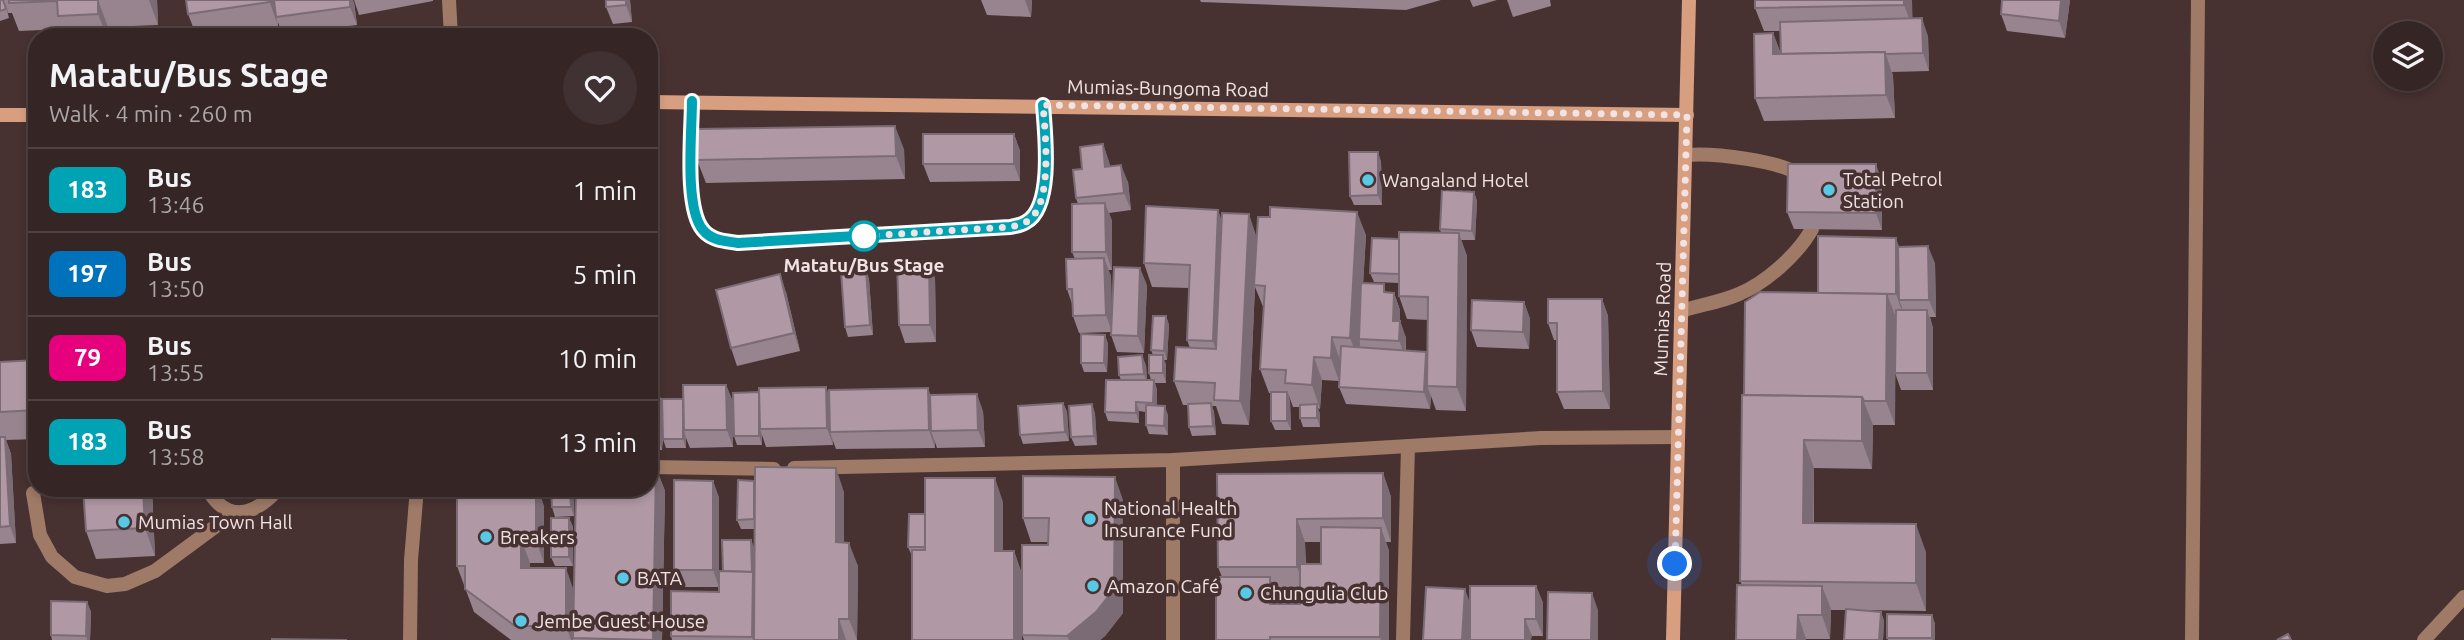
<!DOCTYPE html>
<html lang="en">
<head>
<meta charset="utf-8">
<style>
  :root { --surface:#352525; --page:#403132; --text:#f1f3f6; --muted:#aaa5a7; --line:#4f4242 }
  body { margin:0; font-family:Ubuntu,sans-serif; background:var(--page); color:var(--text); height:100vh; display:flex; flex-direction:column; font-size:26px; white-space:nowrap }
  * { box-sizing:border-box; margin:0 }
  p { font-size:23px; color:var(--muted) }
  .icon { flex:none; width:38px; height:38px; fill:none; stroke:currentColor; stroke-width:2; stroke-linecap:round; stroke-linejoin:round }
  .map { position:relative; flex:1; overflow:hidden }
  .drawer { position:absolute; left:28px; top:28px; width:630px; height:469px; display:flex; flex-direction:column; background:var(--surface); border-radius:28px; box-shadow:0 4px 10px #0003,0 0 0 2px var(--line) }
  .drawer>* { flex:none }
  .badge { padding:0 14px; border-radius:10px; font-size:24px; line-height:46px }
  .controls { position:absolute; left:2373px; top:21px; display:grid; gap:14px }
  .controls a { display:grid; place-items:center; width:70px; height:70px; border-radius:50%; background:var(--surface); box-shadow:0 4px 10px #0003,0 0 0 2px var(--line); font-size:35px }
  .you { position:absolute; width:35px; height:35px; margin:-18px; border:5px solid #fff; border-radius:50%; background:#1a73e8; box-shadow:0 0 0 10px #1a73e833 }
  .map>.badge { position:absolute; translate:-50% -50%; box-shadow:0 0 0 4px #fff }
  .round { display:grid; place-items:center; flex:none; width:74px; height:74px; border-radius:37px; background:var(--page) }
  .overview { display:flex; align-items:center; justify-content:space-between; height:119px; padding:0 21px }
  h1 { font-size:33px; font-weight:600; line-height:52px }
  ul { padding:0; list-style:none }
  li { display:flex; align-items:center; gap:21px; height:84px; padding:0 21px; border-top:2px solid var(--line) }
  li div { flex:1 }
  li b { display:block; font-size:26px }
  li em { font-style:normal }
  li .badge { min-width:77px; font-weight:700; text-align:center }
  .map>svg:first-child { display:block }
</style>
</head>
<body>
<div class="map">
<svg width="2464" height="640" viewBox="0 0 2464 640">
  <rect width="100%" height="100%" fill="#473131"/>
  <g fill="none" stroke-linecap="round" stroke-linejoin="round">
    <g stroke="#9e7a67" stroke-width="14">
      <polyline points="449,0 451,37"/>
      <path d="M692 101C692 131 684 209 703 230 712 240 726 241 738 243L1010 227C1015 226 1022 225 1026 222 1054 206 1045 132 1043 105"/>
      <path d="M1686 155C1713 153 1782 160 1803 177"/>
      <path d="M1681 311C1700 305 1721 302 1739 294 1766 283 1798 254 1812 229"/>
      <path d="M207 488C227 525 256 515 279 488"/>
      <polyline points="33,493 40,535 52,557 75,577 107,586 125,584 155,571 235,512"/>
    </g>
    <g stroke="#9e7a67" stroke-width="14">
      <polyline points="649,467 774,469"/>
      <polyline points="794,468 1173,460 1541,438 1678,437"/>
      <polyline points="410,640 411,560 417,488"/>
      <polyline points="1173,640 1173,460"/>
      <polyline points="1403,640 1408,446"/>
      <polyline points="2192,640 2198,0"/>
      <polyline points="2424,640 2464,597"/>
    </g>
    <g stroke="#d79e80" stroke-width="14">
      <polyline points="649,102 1687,115"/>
      <polyline points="0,115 37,115"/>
      <polyline points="1673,640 1689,0"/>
    </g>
  </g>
  <g fill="#97848e" fill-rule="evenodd">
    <polygon points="0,0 157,0 158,25 108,27 109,37 65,37 63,29 19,31 12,13 8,13 5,2 9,18 0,21"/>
    <polygon points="186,0 354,2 357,25 282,34 278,22 278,26 197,37 188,14"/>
    <polygon points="354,0 433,0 433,1 359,15"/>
    <polygon points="606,0 630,0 632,22 613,24 606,7"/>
    <polygon points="981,0 1032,0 1031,17 987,15"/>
    <polygon points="1200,0 1441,0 1406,10 1201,2"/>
    <polygon points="1470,0 1497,0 1473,7"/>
    <polygon points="1507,0 1550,0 1551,6 1513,17"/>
    <polygon points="1912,0 1912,19 1928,36 1929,71 1892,72 1893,76 1895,118 1764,121 1755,98 1773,33 1781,54 1780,31 1764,31 1755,8"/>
    <polygon points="2070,0 2065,38 2007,31 2001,14"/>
    <polygon points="1014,134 1020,151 1020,181 930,182 923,164"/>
    <polygon points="1103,144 1109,162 1110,166 1128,182 1131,210 1109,213 1112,221 1112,270 1108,270 1111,276 1112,321 1147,285 1144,353 1117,352 1111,335 1111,332 1079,333 1073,316 1072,304 1067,289 1075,259 1072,252 1078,204 1076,198 1082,169"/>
    <polygon points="904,149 905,179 706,183 697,160"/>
    <polygon points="1381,161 1382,205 1354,205 1350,196"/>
    <polygon points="1882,182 1882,230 1794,229 1787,212"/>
    <polygon points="1474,192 1477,201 1475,240 1461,240 1467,256 1466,411 1436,410 1431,396 1430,409 1346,404 1339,387 1339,381 1322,380 1320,409 1318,408 1320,414 1320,427 1303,427 1300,418 1300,407 1293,407 1288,393 1290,401 1291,430 1275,430 1271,421 1271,393 1269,393 1260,369 1264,309 1255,287 1249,425 1222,424 1216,406 1212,406 1214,412 1216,435 1192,436 1189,427 1188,405 1183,405 1174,381 1190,348 1187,340 1189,288 1152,287 1144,263 1218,210 1221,220 1257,237 1366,235 1363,283 1387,293 1394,293 1400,310 1400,321 1406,338 1406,350 1426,352 1428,357 1428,320 1407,319 1399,296 1399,283 1374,282 1370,273 1399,239 1441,233 1440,229"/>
    <polygon points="1899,247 1935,263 1936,317 1930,317 1933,328 1933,390 1901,390 1895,373 1895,425 1873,425 1872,469 1814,468 1814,523 1926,552 1926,611 1859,610 1881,612 1884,621 1883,640 1844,640 1846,610 1831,610 1830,639 1806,639 1742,585 1740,581 1744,395 1818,293"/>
    <polygon points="866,270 869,279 873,335 848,337 845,327"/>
    <polygon points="935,278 936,342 905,343 899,325"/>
    <polygon points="786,292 800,351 737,366 731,348"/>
    <polygon points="1602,299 1608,316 1610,409 1564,409 1557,392 1557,340 1554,340 1548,323"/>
    <polygon points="1524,302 1530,319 1529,349 1477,347 1471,330"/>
    <polygon points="1166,316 1169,325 1167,360 1164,360 1166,365 1166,383 1155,383 1157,390 1157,405 1168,415 1168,435 1149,434 1146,425 1146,412 1139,411 1139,423 1108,421 1105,412 1121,380 1119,375 1146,365 1147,380 1151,380 1149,373 1153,355 1151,350"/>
    <polygon points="1105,335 1108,344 1107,372 1084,372 1081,363"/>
    <polygon points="37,360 37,439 6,440 11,454 16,543 0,544 0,362"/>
    <polygon points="726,385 733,402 733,447 690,448 686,438 686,448 666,448 663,439 662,450 649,450 649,388 657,388 662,402 683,399"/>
    <polygon points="826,387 829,396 930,395 983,411 985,447 937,448 935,442 935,448 836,449 833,441 833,445 766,447 762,435 762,445 737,445 734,436 759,392"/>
    <polygon points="1063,403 1067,412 1069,441 1023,444 1020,435"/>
    <polygon points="1092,404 1095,414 1097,445 1075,446 1071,437"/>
    <polygon points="656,468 665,491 662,640 511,640 474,612 457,566 544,506 544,563 530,563 530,568 574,589"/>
    <path d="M1383 473 1391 497V542H1386L1389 551V640H1216L1222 577 1218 567 1217 474ZM1305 542H1321V564H1306ZM1274 590H1300V604H1278V601Z"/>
    <polygon points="713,481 719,498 719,571 723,571 751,540 754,548 755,529 741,529 737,520 755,484 844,492 844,542 858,566 857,640 672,640 671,636 719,592 719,587 680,587 674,570"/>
    <polygon points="83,488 152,488 155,556 96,559 86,531"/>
    <polygon points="551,488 572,488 574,492 574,516 555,517 552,507"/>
    <polygon points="1123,500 1123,613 1105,636 1100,640 1024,640 1022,635 1048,545 1048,542 1031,542 1023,518"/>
    <polygon points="1003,502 1003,551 1014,551 1022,574 1022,640 912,556 908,547 925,514"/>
    <polygon points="569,518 573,527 573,566 555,566 551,557"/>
    <polygon points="1536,586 1543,603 1543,636 1532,636 1470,603"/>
    <polygon points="87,602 91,612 90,640 52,640 51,635"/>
    <polygon points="1932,615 1935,624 1935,640 1888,640 1887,638"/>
  </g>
  <g fill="#7b6b74">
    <polygon points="98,0 108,27 109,37 107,37 98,14"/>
    <polygon points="149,0 157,0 158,25"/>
    <polygon points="269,0 275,0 276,17 278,26"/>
    <polygon points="350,0 353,0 354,2 357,25 350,7"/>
    <polygon points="626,0 630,0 632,22 626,5"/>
    <polygon points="1025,0 1032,0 1031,17"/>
    <polygon points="1904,0 1912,0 1913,29 1904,5"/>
    <polygon points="2061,0 2070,0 2065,38 2059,21"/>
    <polygon points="1922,18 1928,36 1929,71 1923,53"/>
    <polygon points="1773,33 1782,57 1773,54"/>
    <polygon points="1885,52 1893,76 1895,118 1886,95"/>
    <polygon points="895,126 904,149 905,179 896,156"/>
    <polygon points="1014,134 1020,151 1020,181 1014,164"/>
    <polygon points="1103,144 1109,162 1112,184 1105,167"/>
    <polygon points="1378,152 1381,161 1382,205 1378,195"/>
    <polygon points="1876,164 1882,182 1882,230 1876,213"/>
    <polygon points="1121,165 1128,182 1131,210 1124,193"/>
    <polygon points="1474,192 1477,201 1475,240 1472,231"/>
    <polygon points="1105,203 1112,221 1112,270 1106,252"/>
    <polygon points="1218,210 1226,233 1221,364 1213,341"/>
    <polygon points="1357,212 1366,235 1360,339 1359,339 1360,342 1359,361 1350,338"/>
    <polygon points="1249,214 1257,238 1249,425 1240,401"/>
    <polygon points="650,224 653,233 652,271 649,262"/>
    <polygon points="1459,233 1467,256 1466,411 1457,387"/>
    <polygon points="1896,238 1902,255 1899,300 1902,307 1902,311 1896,294"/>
    <polygon points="1928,246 1935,263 1936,317 1929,300"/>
    <polygon points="1104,258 1111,276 1112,332 1106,315"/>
    <polygon points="929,261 935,278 936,342 930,325"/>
    <polygon points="1140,268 1147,285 1144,353 1138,336"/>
    <polygon points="866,270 869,279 873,335 870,325"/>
    <polygon points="780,274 786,292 800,351 794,333"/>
    <polygon points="1394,293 1400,310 1400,327 1400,321 1406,338 1405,358 1393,321"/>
    <polygon points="1887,294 1896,318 1895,425 1886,401"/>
    <polygon points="1602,299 1608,316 1610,409 1603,391"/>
    <polygon points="1524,302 1530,319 1529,349 1523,332"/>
    <polygon points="1927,310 1933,328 1933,390 1927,373"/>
    <polygon points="1166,316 1169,325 1167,360 1164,351"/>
    <polygon points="1105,335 1108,344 1107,372 1104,363"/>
    <polygon points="1332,337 1340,360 1339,381 1331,358"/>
    <polygon points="1426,352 1432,369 1427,386 1431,396 1430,409 1424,392"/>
    <polygon points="1142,355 1146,365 1147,383 1144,374"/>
    <polygon points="1163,355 1166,365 1166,383 1163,373"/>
    <polygon points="1314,357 1322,380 1320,409 1312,385"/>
    <polygon points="1154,380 1157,390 1157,412 1153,403"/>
    <polygon points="726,385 733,402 733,447 727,430"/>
    <polygon points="826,387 832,404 830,432 833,441 833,445 827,428"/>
    <polygon points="657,388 663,406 662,450 656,433"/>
    <polygon points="928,388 934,405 931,431 935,442 935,448 929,430"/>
    <polygon points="759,392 760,429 762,435 762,445 759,436"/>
    <polygon points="1287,392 1290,401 1291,430 1287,421"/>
    <polygon points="977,394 983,411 985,447 978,430"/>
    <polygon points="1862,397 1873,425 1872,469 1862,441"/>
    <polygon points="683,399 684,430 686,438 686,448 683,439"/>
    <polygon points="1136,402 1139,411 1139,423 1136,413"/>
    <polygon points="1063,403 1067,412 1069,441 1065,432"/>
    <polygon points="1211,403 1214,412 1216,435 1213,426"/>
    <polygon points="1092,404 1095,414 1097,445 1094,436"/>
    <polygon points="1317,404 1320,414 1320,427 1317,418"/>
    <polygon points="1165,406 1168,415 1168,435 1164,426"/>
    <polygon points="5,437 11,454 16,543 10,526"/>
    <polygon points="1804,440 1814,468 1813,551 1803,523"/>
    <polygon points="656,468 665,491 662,640 653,640"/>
    <polygon points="836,468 844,492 844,566 836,542"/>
    <polygon points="1383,473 1391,497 1391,542 1383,518"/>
    <polygon points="1115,477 1123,500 1123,613 1105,636 1100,640 1069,640 1067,636"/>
    <polygon points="995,478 1003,502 1003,574 995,551"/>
    <polygon points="713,481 719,498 719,587 713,570"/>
    <polygon points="143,488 152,488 155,556 145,528"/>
    <polygon points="536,488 538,488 544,506 544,563 536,540"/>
    <polygon points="570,488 572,488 574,492 574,516 571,507"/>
    <polygon points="569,518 573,527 573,566 569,557"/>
    <polygon points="1297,519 1305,542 1306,590 1297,567"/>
    <polygon points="1916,524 1926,552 1926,611 1916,583"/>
    <polygon points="1381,528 1389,551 1389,640 1381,640 1380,637"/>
    <polygon points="521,539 530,563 530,591 521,568"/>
    <polygon points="751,540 755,549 759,640 753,640 752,637"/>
    <polygon points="849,543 858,566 857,640 849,619"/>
    <polygon points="1014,551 1022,574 1022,640 1014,640"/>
    <polygon points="566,568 574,591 573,640 571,640 566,626"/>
    <polygon points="1270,577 1278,601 1279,628 1270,604"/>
    <polygon points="1536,586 1543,603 1543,636 1536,619"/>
    <polygon points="1822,586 1831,609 1830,639 1822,615"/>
    <polygon points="1465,589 1471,606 1469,640 1462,640"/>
    <polygon points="1592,593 1598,610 1598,640 1591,640"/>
    <polygon points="87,602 91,612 90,640 87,640 86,636"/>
    <polygon points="1881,612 1884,621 1883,640 1879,640"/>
    <polygon points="1798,615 1806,639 1806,640 1797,640"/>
    <polygon points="1932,615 1935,624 1935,640 1932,640"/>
    <polygon points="839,619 846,640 839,640"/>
    <polygon points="1525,619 1532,636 1531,640 1525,640"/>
  </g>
  <g fill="#b099a5" stroke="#7b6b74" stroke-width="2">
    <polygon points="0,0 3,0 6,9 0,11"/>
    <polygon points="9,0 98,0 98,14 58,16 57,1 9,3"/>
    <polygon points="186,0 269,0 270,2 188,14"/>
    <polygon points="274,0 350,0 350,7 276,17"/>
    <polygon points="606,0 626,0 626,5 606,7"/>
    <polygon points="1755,0 1904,0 1904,5 1755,8"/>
    <polygon points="2002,0 2061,0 2059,21 2001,14"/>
    <polygon points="1922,18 1923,53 1885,54 1885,52 1781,54 1780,22"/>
    <polygon points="1773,33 1773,54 1885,52 1886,95 1755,98 1754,34"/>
    <polygon points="895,126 896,156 697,160 696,129"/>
    <rect x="923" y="134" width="91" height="30"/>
    <polygon points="1103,144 1105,167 1121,165 1124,193 1076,198 1073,170 1082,169 1080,147"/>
    <polygon points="1349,152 1378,152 1378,195 1350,196"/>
    <polygon points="1788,164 1876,164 1876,213 1787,212"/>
    <polygon points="1442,190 1474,192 1472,231 1440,229"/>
    <polygon points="1105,203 1106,252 1072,252 1072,204"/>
    <polygon points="1146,206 1218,210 1213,341 1187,340 1190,265 1144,263"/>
    <polygon points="1270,207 1357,212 1350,338 1332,337 1331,358 1314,357 1312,385 1285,383 1286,370 1260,369 1265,286 1254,285 1258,217 1270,217"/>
    <polygon points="1222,213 1249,214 1240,401 1214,400 1215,383 1174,381 1176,347 1216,349"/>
    <polygon points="1399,232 1459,233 1457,387 1427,386 1428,297 1399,296"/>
    <polygon points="1818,236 1896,238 1896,294 1818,293"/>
    <polygon points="1372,238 1399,239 1399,274 1370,273"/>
    <polygon points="1928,246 1929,300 1899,300 1898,247"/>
    <polygon points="1104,258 1106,315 1073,316 1072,289 1067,289 1066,259"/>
    <polygon points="929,261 930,325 899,325 897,262"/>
    <polygon points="1114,267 1140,268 1138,336 1111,335"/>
    <polygon points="866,270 870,325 845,327 841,272"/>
    <polygon points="780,274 794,333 731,348 716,290"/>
    <polygon points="1361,283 1384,284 1384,292 1394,293 1393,321 1400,321 1399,341 1359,339"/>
    <polygon points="1760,292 1887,294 1886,401 1864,401 1862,397 1744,395 1745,302"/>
    <polygon points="1548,299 1602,299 1603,391 1557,392 1557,323 1548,323"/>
    <polygon points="1472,300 1524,302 1523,332 1471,330"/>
    <polygon points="1896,310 1927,310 1927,373 1895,373"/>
    <polygon points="1153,316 1166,316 1164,351 1151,350"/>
    <polygon points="1081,334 1105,335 1104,363 1081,363"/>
    <polygon points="1341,346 1426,352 1424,392 1339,387"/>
    <polygon points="1142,355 1144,374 1119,375 1118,357"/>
    <rect x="1149" y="355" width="14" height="18"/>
    <polygon points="37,360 37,410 0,412 0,362"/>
    <polygon points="1106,380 1154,380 1153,403 1136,402 1136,413 1105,412"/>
    <polygon points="683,385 726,385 727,430 684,430"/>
    <polygon points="826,387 827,428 760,429 759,388"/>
    <polygon points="649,388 657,388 656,433 649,433"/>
    <polygon points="928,388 929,430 830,432 829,390"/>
    <polygon points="759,392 759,436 734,436 733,393"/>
    <rect x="1271" y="392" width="16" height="29"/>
    <polygon points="977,394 978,430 931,431 930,395"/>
    <polygon points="1742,395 1862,397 1862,441 1804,440 1803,523 1916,524 1916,583 1740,581"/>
    <polygon points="662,399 683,399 683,439 663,439"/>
    <polygon points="1063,403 1065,432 1020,435 1018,406"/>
    <polygon points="1211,403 1213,426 1189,427 1188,404"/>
    <polygon points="1092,404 1094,436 1071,437 1069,406"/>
    <polygon points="1317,404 1317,418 1300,418 1300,405"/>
    <polygon points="1146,405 1165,406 1164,426 1146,425"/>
    <polygon points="0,437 5,437 10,526 0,527"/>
    <polygon points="649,467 656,468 653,640 573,638 576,488 649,488"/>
    <polygon points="755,467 836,468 836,542 849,543 849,619 839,619 839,640 754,640"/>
    <polygon points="1383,473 1383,518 1297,519 1297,567 1218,567 1217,474"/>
    <polygon points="1023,476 1115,477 1114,589 1096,612 1067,636 1022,635 1022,545 1048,545 1049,518 1023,518"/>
    <polygon points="925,478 995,478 995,551 1014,551 1014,640 912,640 912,550 925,550"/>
    <polygon points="674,480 713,481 713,570 674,570"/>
    <polygon points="738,480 754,481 754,519 737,520"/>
    <polygon points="83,488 143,488 145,528 86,531"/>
    <polygon points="457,488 536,488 536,540 521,539 521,568 566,568 566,626 515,626 465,589 465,566 457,566"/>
    <polygon points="551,488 570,488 571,507 552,507"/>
    <polygon points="909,514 925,514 925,547 908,547"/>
    <rect x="551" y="518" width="18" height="39"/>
    <polygon points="1321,527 1381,528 1380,637 1270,637 1270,640 1216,640 1216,577 1270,577 1270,604 1300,604 1300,564 1321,564"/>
    <polygon points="722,540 751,540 752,572 723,571"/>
    <polygon points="719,571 753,572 752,637 671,636 671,591 719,592"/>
    <polygon points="1737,585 1822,586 1822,615 1798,615 1797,640 1736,640"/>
    <polygon points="1470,586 1536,586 1536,619 1525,619 1525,640 1470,640"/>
    <polygon points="1426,587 1465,589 1462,640 1423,640"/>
    <polygon points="1548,592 1592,593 1591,640 1547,640"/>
    <polygon points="51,601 87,602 86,636 51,635"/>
    <polygon points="1846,609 1881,612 1879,640 1844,640"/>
    <polygon points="1887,614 1932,615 1932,638 1887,638"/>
    <polygon points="2288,634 2291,640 2277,640"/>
    <polygon points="272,639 347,640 272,640"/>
  </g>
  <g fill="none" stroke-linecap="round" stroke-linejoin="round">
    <defs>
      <path id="line" d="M692 101C692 131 684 208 703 230 712 241 726 241 738 243L1010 227C1015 226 1022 225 1026 222 1054 207 1045 132 1043 105"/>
    </defs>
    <use href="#line" stroke="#fff" stroke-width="16"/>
    <use href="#line" stroke="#00a3b4" stroke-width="10"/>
    <path stroke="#f1e3e3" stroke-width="7" stroke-dasharray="0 12.6" d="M864 236 1010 227C1015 226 1022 225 1026 222 1054 207 1045 132 1043 105L1687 115 1675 564"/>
  </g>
  <g fill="#58c9e4" stroke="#473131" stroke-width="2.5">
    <circle cx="1368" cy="180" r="7"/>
    <circle cx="1829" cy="190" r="7"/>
    <circle cx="1090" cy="519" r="7"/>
    <circle cx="124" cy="522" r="7"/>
    <circle cx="486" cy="537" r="7"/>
    <circle cx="623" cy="578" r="7"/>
    <circle cx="1093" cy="586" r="7"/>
    <circle cx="1246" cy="593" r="7"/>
    <circle cx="521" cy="621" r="7"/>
  </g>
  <circle fill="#fff" stroke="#00a3b4" stroke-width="3.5" cx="864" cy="236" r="14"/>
  <g text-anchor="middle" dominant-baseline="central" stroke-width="7" stroke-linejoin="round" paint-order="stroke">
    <g font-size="19" fill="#f1e3e3" stroke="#473131">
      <text transform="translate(1168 88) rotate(1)">Mumias-Bungoma Road</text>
      <text transform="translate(1662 319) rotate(-88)">Mumias Road</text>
    </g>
    <g font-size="19" fill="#f1e3e3" stroke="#473131" text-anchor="start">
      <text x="1843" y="179">Total Petrol<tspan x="1843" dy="22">Station</tspan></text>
      <text x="1382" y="180">Wangaland Hotel</text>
      <text x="1104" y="508">National Health<tspan x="1104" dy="22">Insurance Fund</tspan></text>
      <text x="138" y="522">Mumias Town Hall</text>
      <text x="500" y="537">Breakers</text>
      <text x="637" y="578">BATA</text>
      <text x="1107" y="586">Amazon Café</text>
      <text x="1260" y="593">Chungulia Club</text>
      <text x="535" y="621">Jembe Guest House</text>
    </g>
    <g font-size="19" font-weight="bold" fill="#f1e3e3" stroke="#473131">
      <text x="864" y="265">Matatu/Bus Stage</text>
    </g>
  </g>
</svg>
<div class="controls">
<a><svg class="icon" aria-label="layers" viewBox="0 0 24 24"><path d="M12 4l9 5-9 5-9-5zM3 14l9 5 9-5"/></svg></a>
</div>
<div class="you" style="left:1675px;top:564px"></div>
<section class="drawer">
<div class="overview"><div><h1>Matatu/Bus Stage</h1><p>Walk · 4 min · 260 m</p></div><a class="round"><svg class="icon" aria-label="heart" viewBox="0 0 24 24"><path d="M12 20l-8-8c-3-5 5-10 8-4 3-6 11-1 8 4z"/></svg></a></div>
<ul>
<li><span class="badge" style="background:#00a3b4;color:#fff">183</span><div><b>Bus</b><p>13:46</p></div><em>1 min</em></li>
<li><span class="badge" style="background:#0072bc;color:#fff">197</span><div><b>Bus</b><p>13:50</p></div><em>5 min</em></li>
<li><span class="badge" style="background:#e6007e;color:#fff">79</span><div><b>Bus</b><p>13:55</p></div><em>10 min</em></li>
<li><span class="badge" style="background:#00a3b4;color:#fff">183</span><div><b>Bus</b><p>13:58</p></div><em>13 min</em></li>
</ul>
</section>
</div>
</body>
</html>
